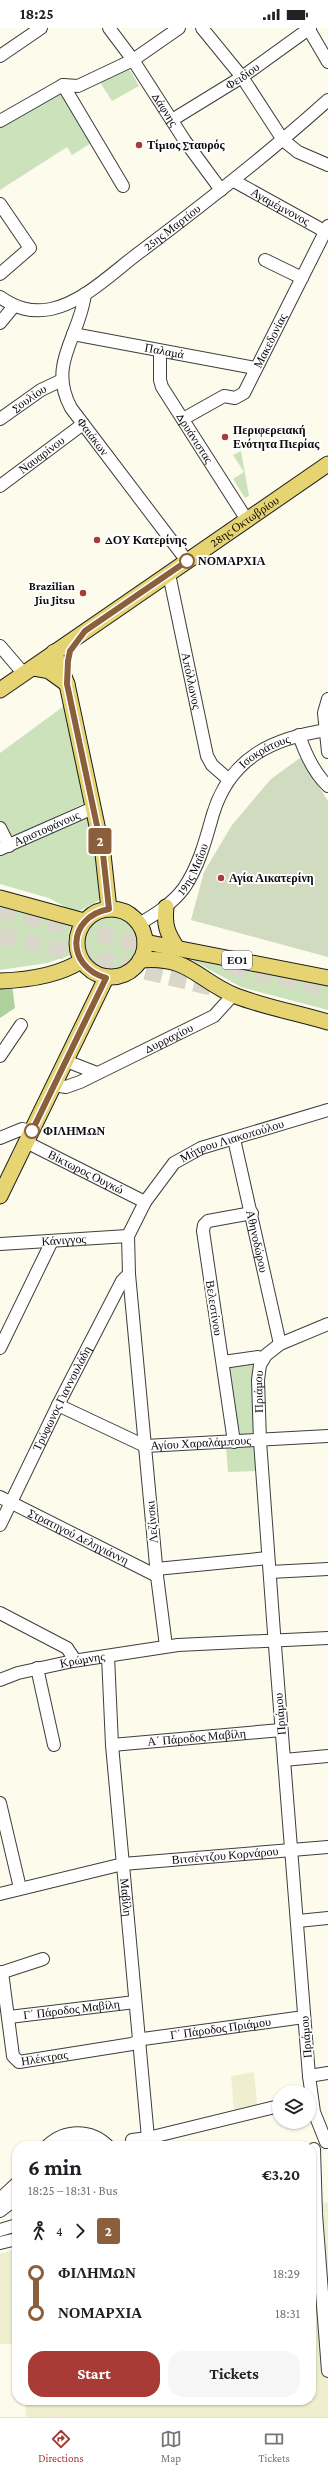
<!DOCTYPE html>
<html lang="en">
<head>
<meta charset="utf-8">
<style>
  :root { --surface:#fff; --page:#f6f6f6; --text:#202124; --muted:#757577; --line:#e0e0e0; --accent:#a83b36 }
  body { margin:0; font-family:"Crimson Pro",serif; background:var(--page); color:var(--text); height:100vh; display:flex; flex-direction:column; font-size:15px; white-space:nowrap }
  * { box-sizing:border-box; margin:0 }
  p { font-size:13px; color:var(--muted) }
  .icon { flex:none; width:22px; height:22px; fill:none; stroke:currentColor; stroke-width:2; stroke-linecap:round; stroke-linejoin:round }
  .map { position:relative; flex:1; overflow:hidden }
  .panel { position:absolute; left:12px; top:2113px; width:304px; height:264px; display:flex; flex-direction:column; background:var(--surface); border-radius:16px; box-shadow:0 1px 3px #0004 }
  .panel>* { flex:none }
  .badge { padding:0 8px; border-radius:3px; font-size:14px; line-height:26px }
  .buttons { position:absolute; left:272px; top:2057px; display:grid; gap:8px }
  .buttons a { display:grid; place-items:center; width:44px; height:44px; border-radius:50%; background:var(--surface); box-shadow:0 1px 3px #0004; font-size:20px }
  .map>.badge { position:absolute; translate:-50% -50%; box-shadow:0 0 0 2px #fff }
  .legs { display:flex; align-items:center; gap:6px; height:44px; padding:0 16px; font-size:13px }
  .legs p { margin-inline-start:auto }
  .headline { display:flex; align-items:center; justify-content:space-between; height:68px; padding:0 16px }
  h1 { font-size:22px; font-weight:700; line-height:30px }
  .action { display:flex; gap:8px; margin-top:auto; padding:8px 16px }
  .action a { flex:1; height:46px; border-radius:16px; background:var(--accent); color:#fff; font-size:16px; font-weight:700; line-height:46px; text-align:center }
  .action a+a { background:var(--page); color:var(--text) }
  ul { padding:0 16px; list-style:none }
  li { display:flex; align-items:center; gap:14px; height:40px; font-size:15px }
  li i { display:grid; place-items:center; width:6px; height:100%; margin:0 5px; background:currentColor }
  li i::after { content:''; width:10px; height:10px; margin:-5px; border:3px solid; border-radius:50%; background:var(--surface) }
  li p { margin-inline-start:auto }
  li:first-child i { background:linear-gradient(#0000 50%,currentColor 0) }
  li:last-child i { background:linear-gradient(currentColor 50%,#0000 0) }
  .status { display:flex; justify-content:space-between; align-items:center; height:28px; padding:0 20px; background:var(--surface); direction:ltr }
  .status svg { height:11px; fill:currentColor }
  .tabs { display:flex; justify-content:space-around; align-items:center; height:56px; border-top:1px solid var(--line); background:var(--surface); font-size:11px; color:var(--muted) }
  .tabs a { display:grid; justify-items:center; gap:2px }
  .tabs .current { color:var(--accent) }
  .map>svg:first-child { display:block }
</style>
</head>
<body>
<div class="status"><b>18:25</b><svg viewBox="0 0 49 12"><path d="M0 12V9h3v3zM5 12V6h3v6zM10 12V3h3v9zM15 12V0h3v12zM26 1h20v11H26zM47 4h2v5h-2z"/></svg></div>
<div class="map">
<svg width="328" height="2389" viewBox="0 0 328 2389">
  <rect width="100%" height="100%" fill="#fcfbec"/>
  <g fill="#efefcf">
    <polygon points="254,2044 257,2076 234,2082 231,2048"/>
    <polygon points="311,2154 324,2175 328,2174 328,2389 26,2389 25,2372 311,2372"/>
    <polygon points="17,2220 17,2316 0,2316 0,2226"/>
  </g>
  <g fill="#cbe2ba">
    <polygon points="127,37 139,58 112,73 98,51"/>
    <polygon points="61,61 93,114 72,127 67,119 0,162 0,97"/>
    <polygon points="241,423 249,468 245,470 233,451 244,444 233,427"/>
    <polygon points="64,678 87,774 15,808 6,805 0,792 0,725"/>
    <polygon points="86,786 94,812 101,868 98,873 79,883 71,882 49,870 0,856 0,824"/>
    <polygon points="0,873 71,896 68,912 71,927 47,935 0,942"/>
    <circle cx="110" cy="913" r="29"/>
    <polygon points="194,931 328,954 328,982 241,959 194,933"/>
    <polygon points="256,1333 252,1355 254,1406 236,1407 226,1337"/>
    <polygon points="256,1416 258,1443 228,1444 226,1418"/>
  </g>
  <polygon fill="#afd19c" points="0,957 12,957 15,980 0,990"/>
  <polygon fill="#d0dbc0" points="300,730 328,773 328,929 191,892 204,844 232,797 271,751"/>
  <g fill="none" stroke-linecap="round" stroke-linejoin="round">
    <g stroke="#d8d7ca" stroke-width="17" stroke-dasharray="17 8" stroke-linecap="butt">
      <polyline points="0,882 161,921"/>
      <polyline points="0,907 223,962"/>
      <polyline points="231,938 328,961"/>
    </g>
    <defs>
      <g id="minor">
        <path id="s1" d="M109 0 133 32 185 113 221 162"/>
        <polyline points="202,0 242,49 283,112 298,124 328,137"/>
        <polyline points="308,0 328,34"/>
        <polyline points="0,28 41,0"/>
        <polyline points="63,57 123,158"/>
        <path id="s2" d="M172 92 242 49 310 0"/>
        <polyline points="0,93 63,57 78,58 133,32 179,0"/>
        <path id="s3" d="M234 153 328 205"/>
        <polyline points="0,176 30,220 0,246"/>
        <polyline points="265,232 302,250"/>
        <path id="s4" d="M85 266C80 309 47 335 71 380L187 533"/>
        <path id="s5" d="M0 269C16 280 31 285 51 281 84 274 113 244 140 224 204 176 268 126 328 72"/>
        <polyline points="0,295 14,278"/>
        <path id="s6" d="M73 306 255 340"/>
        <path id="s7" d="M160 323V352L162 359 247 492"/>
        <path id="s8" d="M0 391 41 362 60 353"/>
        <path id="s9" d="M183 391 224 368 235 370 244 365 328 198"/>
        <path id="s10" d="M0 458 83 396"/>
        <path id="s11" d="M169 546 207 728 212 737 228 751"/>
        <polyline points="0,618 24,646"/>
        <polyline points="328,671 324,685 328,724"/>
        <path d="M299 707C305 725 314 745 328 758"/>
        <polyline points="0,800 9,818"/>
        <path id="s12" d="M0 821 93 780"/>
        <path id="s13" d="M139 896C156 886 172 876 184 860 199 838 206 811 213 786 230 730 272 710 328 702"/>
        <polyline points="0,1028 21,997"/>
        <polyline points="66,1033 97,1045"/>
        <path id="s14" d="M54 1057 66 1059 80 1054 214 988 233 967"/>
        <polyline points="0,1110 22,1101 32,1103"/>
        <path id="s15" d="M234 1111 280 1316"/>
        <path id="s16" d="M26 1114 145 1174"/>
        <path id="s17" d="M0 1216 128 1208"/>
        <polyline points="0,1320 52,1213"/>
        <polyline points="223,1334 258,1329 263,1332"/>
        <path id="s18" d="M58 1377 145 1418 328 1408"/>
        <polyline points="234,1414 203,1203 204,1197 208,1193 252,1185"/>
        <path id="s19" d="M0 1469 157 1548"/>
        <path id="s20" d="M0 1497 58 1377 122 1253 129 1246"/>
        <polyline points="156,1541 268,1530"/>
        <polyline points="270,1544 328,1541"/>
        <polyline points="0,1585 67,1620 75,1632"/>
        <path id="s21" d="M166 1618 157 1548 129 1246 128 1208 145 1174 174 1135 201 1120 328 1082"/>
        <path id="s22" d="M108 1628 112 1717 148 2110"/>
        <polyline points="37,1640 54,1717"/>
        <path id="s23" d="M0 1652 18 1645 73 1633 178 1617 328 1610"/>
        <path id="s24" d="M112 1717 281 1702"/>
        <polyline points="284,1732 328,1728"/>
        <polyline points="0,1775 20,1860"/>
        <path id="s25" d="M0 1866 123 1836 328 1819"/>
        <polyline points="298,1893 328,1890"/>
        <path id="s26" d="M2 1944 13 2028 19 2034 132 2016 143 2011 304 1989"/>
        <polyline points="0,1945 43,1931"/>
        <path id="s27" d="M9 1989 135 1974"/>
        <polyline points="309,2048 328,2045"/>
        <polyline points="132,2112 148,2110 279,2078"/>
        <path id="s28" d="M326 2114 314 2084 309 2048 274 1605 260 1413 258 1352 260 1337 266 1327 280 1316 328 1296"/>
        <path d="M47 2118C65 2101 91 2101 108 2118"/>
        <polyline points="64,2118 83,2115 91,2118"/>
        <polyline points="314,2121 316,2186 328,2343"/>
        <polyline points="0,2171 17,2155"/>
        <polyline points="0,2183 17,2170"/>
        <polyline points="0,2202 17,2197"/>
        <polyline points="0,2215 17,2211"/>
      </g>
      <g id="major">
        <polyline points="54,624 67,656 103,826 109,881"/>
        <polyline points="33,640 49,643 67,656"/>
        <path id="s29" d="M0 662 328 436"/>
        <polyline points="0,870 84,893"/>
        <path d="M166 879C164 897 167 905 177 920"/>
        <circle cx="111" cy="915" r="34"/>
        <polyline points="145,914 328,950"/>
        <path d="M140 932C189 927 198 953 236 968 265 979 297 985 328 994"/>
        <path d="M0 953C27 952 58 948 81 933"/>
        <polyline points="0,1168 106,950"/>
      </g>
    </defs>
    <use href="#minor" stroke="#3e3e3e" stroke-width="14"/>
    <use href="#major" stroke="#1c1c1c" stroke-width="17"/>
    <use href="#minor" stroke="#fff" stroke-width="12"/>
    <use href="#major" stroke="#e6d472" stroke-width="15"/>
  </g>
  <g fill="none" stroke-linecap="round" stroke-linejoin="round">
    <defs>
      <path id="line-1" d="M32 1103 106 950C65 938 67 889 109 881L103 826 67 656 68 633 70 623 85 603 187 533"/>
    </defs>
    <use href="#line-1" stroke="#fff" stroke-width="9"/>
    <use href="#line-1" stroke="#8b5e3c" stroke-width="6"/>
  </g>
  <g fill="#a83b36" stroke="#fff" stroke-width="1.5">
    <circle cx="139" cy="117" r="4"/>
    <circle cx="225" cy="409" r="4"/>
    <circle cx="97" cy="512" r="4"/>
    <circle cx="83" cy="565" r="4"/>
    <circle cx="221" cy="850" r="4"/>
  </g>
  <g fill="#fff" stroke="#8b5e3c" stroke-width="2">
    <circle cx="187" cy="533" r="7"/>
    <circle cx="32" cy="1103" r="7"/>
  </g>
  <g text-anchor="middle" dominant-baseline="central" stroke-width="4" stroke-linejoin="round" paint-order="stroke">
    <rect fill="#fff" stroke="#545454" stroke-width="1" x="222" y="923" width="30" height="18" rx="3"/>
    <g font-size="11" font-weight="bold" fill="#0b0b0b">
      <text x="237" y="932">ΕΟ1</text>
    </g>
    <g font-size="12" fill="#0b0b0b" stroke="#fff">
      <text stroke="none"><textPath href="#s2" startOffset="83">Φειδίου</textPath></text>
      <text stroke="none"><textPath href="#s1" startOffset="99">Δάφνης</textPath></text>
      <text stroke="none"><textPath href="#s3" startOffset="53">Αγαμέμνονος</textPath></text>
      <text stroke="none"><textPath href="#s5" startOffset="201">25ης Μαρτίου</textPath></text>
      <text stroke="none"><textPath href="#s9" startOffset="127">Μακεδονίας</textPath></text>
      <text stroke="none"><textPath href="#s6" startOffset="93">Παλαμά</textPath></text>
      <text stroke="none"><textPath href="#s8" startOffset="36">Σουλίου</textPath></text>
      <text stroke="none"><textPath href="#s4" startOffset="155">Φαιάκων</textPath></text>
      <text stroke="none"><textPath href="#s7" startOffset="97">Δρυάνιστας</textPath></text>
      <text stroke="none"><textPath href="#s10" startOffset="52">Ναυαρίνου</textPath></text>
      <text stroke="none"><textPath href="#s29" startOffset="297">28ης Οκτωβρίου</textPath></text>
      <text stroke="none"><textPath href="#s11" startOffset="109">Απόλλωνος</textPath></text>
      <text stroke="none"><textPath href="#s13" startOffset="222">Ισοκράτους</textPath></text>
      <text stroke="none"><textPath href="#s12" startOffset="51">Αριστοφάνους</textPath></text>
      <text stroke="none"><textPath href="#s13" startOffset="79">19ης Μαΐου</textPath></text>
      <text stroke="none"><textPath href="#s14" startOffset="126">Δυρραχίου</textPath></text>
      <text stroke="none"><textPath href="#s21" startOffset="561">Μήτρου Λιακοπούλου</textPath></text>
      <text stroke="none"><textPath href="#s16" startOffset="67">Βίκτωρος Ουγκώ</textPath></text>
      <text stroke="none"><textPath href="#s17" startOffset="64">Κάνιγγος</textPath></text>
      <text stroke="none"><textPath href="#s15" startOffset="105">Αθηνοδώρου</textPath></text>
      <text transform="translate(214 1280) rotate(81)">Βελεστίνου</text>
      <text stroke="none"><textPath href="#s28" startOffset="755">Πριάμου</textPath></text>
      <text stroke="none"><textPath href="#s20" startOffset="141">Τρύφωνος Γιαννουλάδη</textPath></text>
      <text stroke="none"><textPath href="#s18" startOffset="152">Αγίου Χαραλάμπους</textPath></text>
      <text transform="translate(152 1494) rotate(-95)">Λεζίνσκι</text>
      <text stroke="none"><textPath href="#s19" startOffset="88">Στρατηγού Δεληγιάννη</textPath></text>
      <text stroke="none"><textPath href="#s23" startOffset="85">Κρώμνης</textPath></text>
      <text transform="translate(280 1686) rotate(-95)">Πριάμου</text>
      <text stroke="none"><textPath href="#s24" startOffset="85">Α΄ Πάροδος Μαβίλη</textPath></text>
      <text stroke="none"><textPath href="#s25" startOffset="229">Βιτσέντζου Κορνάρου</textPath></text>
      <text stroke="none"><textPath href="#s22" startOffset="242">Μαβίλη</textPath></text>
      <text stroke="none"><textPath href="#s27" startOffset="63">Γ΄ Πάροδος Μαβίλη</textPath></text>
      <text stroke="none"><textPath href="#s26" startOffset="298">Γ΄ Πάροδος Πριάμου</textPath></text>
      <text transform="translate(306 2009) rotate(-95)">Πριάμου</text>
      <text stroke="none"><textPath href="#s26" startOffset="119">Ηλέκτρας</textPath></text>
    </g>
    <g font-size="12" font-weight="bold" fill="#0b0b0b" stroke="#fff" text-anchor="start">
      <text x="147" y="117">Τίμιος Σταυρός</text>
      <text x="233" y="402">Περιφερειακή<tspan x="233" dy="14">Ενότητα Πιερίας</tspan></text>
      <text x="105" y="512">ΔΟΥ Κατερίνης</text>
      <text x="75" y="558" text-anchor="end">Brazilian<tspan x="75" dy="14">Jiu Jitsu</tspan></text>
      <text x="229" y="850">Αγία Αικατερίνη</text>
    </g>
    <g font-size="12" font-weight="bold" fill="#0b0b0b" stroke="#fff" text-anchor="start">
      <text x="198" y="533">ΝΟΜΑΡΧΙΑ</text>
      <text x="43" y="1103">ΦΙΛΗΜΩΝ</text>
    </g>
  </g>
</svg>
<div class="buttons">
<a><svg class="icon" aria-label="layers" viewBox="0 0 24 24"><path d="M12 4l9 5-9 5-9-5zM3 14l9 5 9-5"/></svg></a>
</div>
<b class="badge" style="left:100px;top:813px;background:#8b5e3c;color:#fff">2</b>
<section class="panel">
<div class="headline"><div><h1>6 min</h1><p>18:25 – 18:31 · Bus</p></div><b>€3.20</b></div>
<div class="legs"><svg class="icon" aria-label="walk" viewBox="0 0 24 24"><circle cx="13" cy="4" r="2"/><path d="M13 8l-2 6 4 7M11 14l-3 7M7 12l3-4h3l4 4"/></svg>4<svg class="icon" aria-label="forward" viewBox="0 0 24 24"><path d="M9 5l7 7-7 7"/></svg><b class="badge" style="background:#8b5e3c;color:#fff">2</b></div>
<ul>
<li><i style="color:#8b5e3c"></i><b>ΦΙΛΗΜΩΝ</b><p>18:29</p></li>
<li><i style="color:#8b5e3c"></i><b>ΝΟΜΑΡΧΙΑ</b><p>18:31</p></li>
</ul>
<div class="action"><a>Start</a><a>Tickets</a></div>
</section>
</div>
<nav class="tabs">
<a class="current"><svg class="icon" aria-label="directions" viewBox="0 0 24 24"><path d="M12 3l9 9-9 9-9-9zM9 14v-3h6M13 9l2 2-2 2"/></svg>Directions</a>
<a><svg class="icon" aria-label="map" viewBox="0 0 24 24"><path d="M3 6l6-2 6 2 6-2v14l-6 2-6-2-6 2zM9 4v14M15 6v14"/></svg>Map</a>
<a><svg class="icon" aria-label="tickets" viewBox="0 0 24 24"><path d="M3 7h18v10H3zM15 7v10"/></svg>Tickets</a>
</nav>
</body>
</html>
